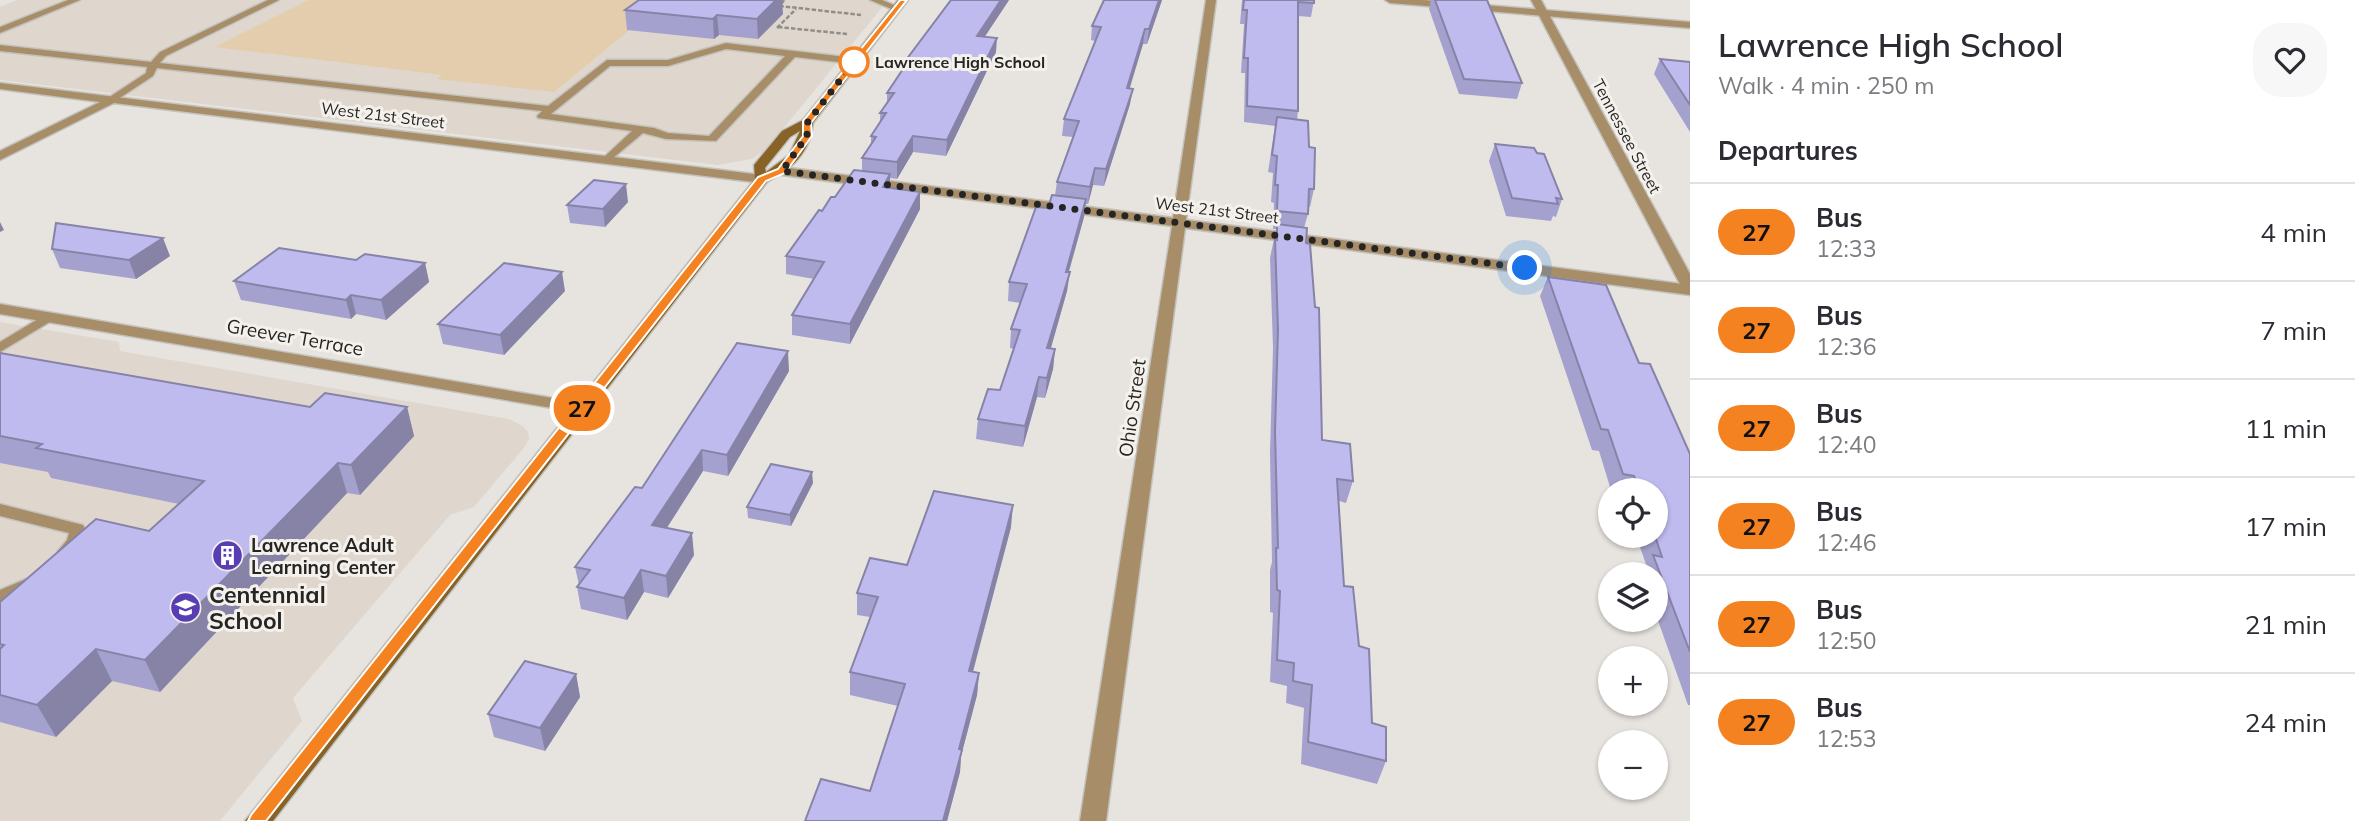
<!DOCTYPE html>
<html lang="en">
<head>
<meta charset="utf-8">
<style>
  :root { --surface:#fff; --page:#f7f7f7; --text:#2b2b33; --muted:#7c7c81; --line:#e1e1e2 }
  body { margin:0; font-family:Mulish,sans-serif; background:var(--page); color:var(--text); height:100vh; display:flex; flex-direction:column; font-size:26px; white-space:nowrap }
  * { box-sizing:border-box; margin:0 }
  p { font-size:23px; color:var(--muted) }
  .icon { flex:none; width:38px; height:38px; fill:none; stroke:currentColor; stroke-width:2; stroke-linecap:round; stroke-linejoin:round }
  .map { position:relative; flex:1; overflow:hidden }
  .panel { display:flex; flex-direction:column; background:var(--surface); width:665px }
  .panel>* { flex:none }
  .badge { padding:0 14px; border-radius:23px; font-size:24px; line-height:46px }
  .tools { position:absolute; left:1598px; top:478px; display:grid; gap:14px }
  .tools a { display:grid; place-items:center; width:70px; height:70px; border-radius:50%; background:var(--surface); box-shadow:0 2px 5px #0004; font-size:35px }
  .you { position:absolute; width:35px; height:35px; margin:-18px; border:5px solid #fff; border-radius:50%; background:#1a73e8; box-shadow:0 0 0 10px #1a73e833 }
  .map>.badge { position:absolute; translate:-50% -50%; box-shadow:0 0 0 4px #fff }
  h2 { padding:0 28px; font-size:26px; line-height:63px }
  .round { display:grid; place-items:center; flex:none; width:74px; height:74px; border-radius:28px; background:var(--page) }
  .head { display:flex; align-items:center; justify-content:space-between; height:119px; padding:0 28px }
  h1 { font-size:33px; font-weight:600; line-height:52px }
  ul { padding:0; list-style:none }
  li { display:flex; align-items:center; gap:21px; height:98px; padding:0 28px; border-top:2px solid var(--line) }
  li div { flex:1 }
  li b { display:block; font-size:26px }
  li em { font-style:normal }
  li .badge { min-width:77px; font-weight:700; text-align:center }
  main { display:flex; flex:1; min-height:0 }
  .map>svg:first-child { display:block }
</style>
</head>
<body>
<main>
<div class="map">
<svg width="1690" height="821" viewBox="0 0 1690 821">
  <rect width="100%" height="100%" fill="#e7e4df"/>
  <g fill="#dfd7ce">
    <polygon points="17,0 888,0 766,150 752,159 717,165 0,80 0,7"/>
    <polygon points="0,322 119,342 120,351 509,419 523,426 528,432 529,439 524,448 474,507 450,515 293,698 302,721 220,821 0,821"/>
  </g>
  <polygon fill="#e3cdac" points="309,0 666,0 554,92 437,79 442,75 215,47"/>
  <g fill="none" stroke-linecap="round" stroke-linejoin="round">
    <defs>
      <g id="service">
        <polygon points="68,0 80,0 0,33 0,27"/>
        <path d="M268 0H279L166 56 160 63 548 106 607 60H668L726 43 855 58 860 61 855 64 795 57 716 141 666 139 643 133 607 163 603 162V158L632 131 538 118 537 116 542 111 157 68 153 76 112 103 107 100 108 98 146 73 147 67 0 51V45L151 62 160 52ZM726 49 785 56 709 136 668 133 654 128 551 114 610 66H668Z"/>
        <polygon points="870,0 882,0 901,8 894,10"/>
        <polygon points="48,313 53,314 55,317 53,320 0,352 0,342"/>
        <path d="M0 504 83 525C90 537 82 547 73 555H61L58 551 67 540 69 533 0 516Z"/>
        <polygon points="26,579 33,581 35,586 33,591 0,605 0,590"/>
      </g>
      <g id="minor">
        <polygon points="1206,0 1216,0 1186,220 1690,285 1690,295 1185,228 1106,821 1080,821 1172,226 782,175 776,171 782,167 1173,218"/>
        <polygon points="1385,0 1424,0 1690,22 1690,28 1390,3"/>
        <polygon points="0,83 762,175 768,179 762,183 114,103 0,160 0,151 100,102 0,89"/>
        <polygon points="0,304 582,403 591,408 582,413 0,314"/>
      </g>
      <polygon id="tertiary" points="1531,0 1541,0 1690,274 1690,293 1682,288"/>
      <path id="secondary" d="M898 0H908L813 123C811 152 791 170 767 182L273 821H245L755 179 754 165 782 131 803 120ZM800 131 789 155 766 172 765 168 790 137Z"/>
    </defs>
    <use href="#service" stroke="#c4c2bd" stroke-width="3"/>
    <use href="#minor" stroke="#c4c2bd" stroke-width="3"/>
    <use href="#tertiary" stroke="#c4c2bd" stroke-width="3"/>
    <use href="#secondary" stroke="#c4c2bd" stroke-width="3"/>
    <g stroke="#908e8b" stroke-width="2.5" stroke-dasharray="4.5 2" stroke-linecap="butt">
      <polyline points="784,0 780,6 861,15"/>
      <polyline points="778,27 847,34"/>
      <polyline points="777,28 796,9"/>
    </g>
    <use href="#service" fill="#a78e69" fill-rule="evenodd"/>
    <use href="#minor" fill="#a78e69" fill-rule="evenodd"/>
    <use href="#tertiary" fill="#a78e69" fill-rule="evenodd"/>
    <use href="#secondary" fill="#886327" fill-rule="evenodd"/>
  </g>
  <g fill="#a4a1ce">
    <polygon points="1009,0 985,36 996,52 946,156 913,152 897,179 890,178 890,188 920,192 920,209 850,344 792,335 792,315 814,279 786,274 786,256 822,211 862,171 862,158 871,144 871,136 880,123 880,113 887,103 887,93 906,64 906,60"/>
    <polygon points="1162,0 1147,44 1143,44 1129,88 1130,104 1104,186 1093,185 1088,204 1086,204 1084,217 1069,272 1067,291 1051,348 1055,349 1053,369 1045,398 1037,397 1023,447 976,439 978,419 1000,390 1014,349 1010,348 1011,329 1020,303 1008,301 1009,282 1055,195 1057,182 1073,137 1062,136 1064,119 1095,41 1091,40 1092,26"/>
    <polygon points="1242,0 1314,0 1311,17 1298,16 1298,111 1297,120 1309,147 1314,189 1310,207 1308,207 1308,214 1304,228 1322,440 1353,481 1346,503 1339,501 1344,586 1359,646 1372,723 1386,761 1377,784 1301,764 1304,708 1286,703 1287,686 1270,682 1273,613 1270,612 1270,570 1272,562 1270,453 1273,348 1270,258 1276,229 1273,229 1274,203 1271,202 1273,173 1268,172 1275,126 1244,122 1245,73 1241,73 1244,24 1240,24"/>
    <polygon points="1431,0 1487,0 1522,83 1517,99 1459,94 1429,9"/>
    <polygon points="625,10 783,14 758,39 719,35 714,39 627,30"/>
    <polygon points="1660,59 1690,62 1690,132 1654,74"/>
    <polygon points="1495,144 1562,199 1556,217 1553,216 1551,221 1506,216 1489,161"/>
    <polygon points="628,202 605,227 570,223 567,205"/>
    <polygon points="52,249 170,256 136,279 60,268"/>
    <polygon points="356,260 425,263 429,282 386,320 356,314 351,319 241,300 234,281"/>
    <polygon points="1548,277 1639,363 1690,454 1690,705 1688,705 1656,615 1656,574 1643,574 1647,567 1636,536 1656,536 1656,490 1611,490 1599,451 1592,450 1540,296"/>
    <polygon points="565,291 504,355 443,344 438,324"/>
    <polygon points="0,353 310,407 407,407 414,436 360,495 347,493 160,692 112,681 56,737 0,722 0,602 149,531 179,504 51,478 48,472 0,463"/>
    <polygon points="789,371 728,476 703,471 667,528 694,555 668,598 644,592 627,620 581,609 577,587 579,585 575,567 642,488"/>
    <polygon points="813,483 791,526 748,518 747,507"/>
    <polygon points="1011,527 973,672 979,673 977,695 961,756 960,772 947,821 870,791 898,706 850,695 850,672 870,617 857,615 857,593 907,565"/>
    <polygon points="576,674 580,697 545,751 494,737 488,714"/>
  </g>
  <g fill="#8683a7">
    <polygon points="766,0 782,0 783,14 758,39 757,19"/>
    <polygon points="1001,0 1009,0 976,50 977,36"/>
    <polygon points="1159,0 1162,0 1147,44 1149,29"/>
    <polygon points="717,15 719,35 714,39 713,19"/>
    <polygon points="1145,29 1143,44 1125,104 1127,88"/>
    <polygon points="997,38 996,52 946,156 947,140"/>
    <polygon points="1133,89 1130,104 1104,186 1106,169"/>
    <polygon points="913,136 913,152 897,179 897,162"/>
    <polygon points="1095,168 1093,185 1088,204 1090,187"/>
    <polygon points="890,174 890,192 883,187"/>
    <polygon points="626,184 628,202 605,227 603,209"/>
    <polygon points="920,192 920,209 850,344 850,324"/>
    <polygon points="1086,199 1084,217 1063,291 1066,272"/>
    <polygon points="0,222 4,230 0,232"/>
    <polygon points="163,238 170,256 136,279 129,260"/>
    <polygon points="425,263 429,282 386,320 381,300"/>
    <polygon points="562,272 565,291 504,355 500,335"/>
    <polygon points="1070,272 1067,291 1045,368 1047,348"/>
    <polygon points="351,295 356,314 351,319 346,300"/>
    <polygon points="1055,349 1053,369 1045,398 1047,378"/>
    <polygon points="788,351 789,371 728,476 727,455"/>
    <polygon points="1039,377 1037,397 1023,447 1025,426"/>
    <polygon points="407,407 414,436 360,495 351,465"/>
    <polygon points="702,450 703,471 655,546 652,525"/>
    <polygon points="338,463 347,493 160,692 145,660"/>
    <polygon points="812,472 813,483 791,526 790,515"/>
    <polygon points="1013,505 1011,527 967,693 969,671"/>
    <polygon points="692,533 694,555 668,598 666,576"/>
    <polygon points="641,570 644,592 627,620 624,598"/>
    <polygon points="96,649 112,681 56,737 37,705"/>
    <polygon points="979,673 977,695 961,756 960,772 947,821 943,821 959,749"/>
    <polygon points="576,674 580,697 545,751 540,728"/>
  </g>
  <g fill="#bfbbef" stroke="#8683a7" stroke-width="2">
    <polygon points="639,0 776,0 757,19 717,15 713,19 625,10"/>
    <polygon points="951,0 1001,0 977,36 997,38 947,140 913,136 897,162 862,158 876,137 871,136 886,113 880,113 894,93 887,93 909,60 906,60"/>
    <polygon points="1104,0 1159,0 1149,29 1145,29 1127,88 1133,89 1106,169 1095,168 1090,187 1057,182 1079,121 1064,119 1101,27 1092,26"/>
    <polygon points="1244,0 1314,0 1314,3 1298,2 1298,111 1247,106 1248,58 1244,58 1247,10 1243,10"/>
    <polygon points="1435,0 1487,0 1522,83 1464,79"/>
    <polygon points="1660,59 1690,62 1690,105"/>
    <polygon points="1277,117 1308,121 1309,147 1315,148 1314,189 1309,189 1308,214 1277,211 1278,185 1275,185 1277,156 1272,155"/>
    <polygon points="1495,144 1534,148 1537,153 1544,154 1562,199 1556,198 1558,204 1512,198"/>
    <polygon points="854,170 890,174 883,187 920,192 850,324 792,315 824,262 786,256 819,210 822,211 831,197 835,197"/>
    <polygon points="594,180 626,184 603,209 567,205"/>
    <polygon points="1052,195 1086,199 1066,272 1070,272 1047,348 1055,349 1047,378 1039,377 1025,426 978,419 988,389 1000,390 1020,330 1011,329 1027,284 1009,282 1036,207 1048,208"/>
    <polygon points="56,223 163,238 129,260 52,249"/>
    <polygon points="1277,224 1307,228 1306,243 1310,244 1315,307 1319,308 1322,440 1350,444 1353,481 1337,479 1344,586 1353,587 1359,646 1369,649 1372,723 1386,727 1386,761 1308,742 1312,685 1293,681 1294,663 1277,660 1280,591 1277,590 1276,548 1278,548 1275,432 1278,329 1275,239 1277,240"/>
    <polygon points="279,248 356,260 365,254 425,263 381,300 351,295 346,300 234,281"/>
    <polygon points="504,263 562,272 500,335 438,324"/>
    <polygon points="1548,277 1606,285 1639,363 1650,364 1690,454 1690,652 1653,555 1662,557 1655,536 1656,490 1639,490 1634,476 1623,474 1608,430 1601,429"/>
    <polygon points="737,343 788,351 727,455 702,450 652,525 692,533 666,576 641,570 624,598 577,587 590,570 575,567 635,487 642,488"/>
    <polygon points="0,353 310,407 325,393 407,407 351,465 338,463 145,660 96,649 37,705 0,695 0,649 4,645 0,644 0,602 96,519 149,531 204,481 36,448 42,444 0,436"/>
    <polygon points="771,464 812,472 790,515 747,507"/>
    <polygon points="934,491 1013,505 969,671 979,673 959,749 962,750 943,821 805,821 821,779 870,791 905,684 850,672 878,597 857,593 870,558 907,565"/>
    <polygon points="525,661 576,674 540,728 488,714"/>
  </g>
  <polygon fill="#f58220" stroke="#fff" stroke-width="2" points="900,0 907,0 811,123 812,136 785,173 766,181 266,821 248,821 251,815 758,177 778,169 803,136 803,121"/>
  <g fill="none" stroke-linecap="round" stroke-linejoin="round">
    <polyline stroke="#262523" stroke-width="7" stroke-dasharray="0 12.6" points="854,62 807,123 807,136 782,171 1525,268"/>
  </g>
  <defs>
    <symbol id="building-disc" viewBox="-11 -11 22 22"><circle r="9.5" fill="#593db5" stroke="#f4f1ed"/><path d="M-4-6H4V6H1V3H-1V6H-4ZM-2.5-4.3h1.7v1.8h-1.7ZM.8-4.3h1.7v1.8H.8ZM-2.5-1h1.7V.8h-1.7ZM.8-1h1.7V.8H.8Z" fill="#fff"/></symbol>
    <symbol id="school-disc" viewBox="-11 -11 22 22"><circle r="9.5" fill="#593db5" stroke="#f4f1ed"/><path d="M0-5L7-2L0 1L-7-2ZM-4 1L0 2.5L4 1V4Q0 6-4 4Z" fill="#fff"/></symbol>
  </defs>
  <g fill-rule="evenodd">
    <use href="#building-disc" x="210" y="538" width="35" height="35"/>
    <use href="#school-disc" x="168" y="590" width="35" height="35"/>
  </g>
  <circle fill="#fff" stroke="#f58220" stroke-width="3.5" cx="854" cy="62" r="14"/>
  <g text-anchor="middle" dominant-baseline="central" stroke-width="6" stroke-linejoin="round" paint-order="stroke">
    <g font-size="16" font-weight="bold" fill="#262523" stroke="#f4f1ed" text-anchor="start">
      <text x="875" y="62">Lawrence High School</text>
    </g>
    <g font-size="16" fill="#262523" stroke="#f4f1ed">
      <text transform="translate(383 115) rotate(7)">West 21st Street</text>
      <text transform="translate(1627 136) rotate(62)">Tennessee Street</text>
      <text transform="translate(1217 210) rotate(7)">West 21st Street</text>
    </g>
    <g font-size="19" fill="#262523" stroke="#f4f1ed">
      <text transform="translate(295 337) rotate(10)">Greever Terrace</text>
      <text transform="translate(1132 408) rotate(-82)">Ohio Street</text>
    </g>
    <g font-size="19" font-weight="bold" fill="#262523" stroke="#f4f1ed" text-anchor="start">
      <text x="251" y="545">Lawrence Adult<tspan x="251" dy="22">Learning Center</tspan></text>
    </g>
    <g font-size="23" font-weight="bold" fill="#262523" stroke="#f4f1ed" text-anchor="start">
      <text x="209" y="594">Centennial<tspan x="209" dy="26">School</tspan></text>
    </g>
  </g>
</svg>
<div class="tools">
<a><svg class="icon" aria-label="locate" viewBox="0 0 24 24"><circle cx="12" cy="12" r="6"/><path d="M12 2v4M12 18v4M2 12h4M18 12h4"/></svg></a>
<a><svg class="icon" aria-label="layers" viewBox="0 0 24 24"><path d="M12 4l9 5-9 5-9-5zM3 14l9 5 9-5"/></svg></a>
<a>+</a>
<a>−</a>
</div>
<div class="you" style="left:1525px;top:268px"></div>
<b class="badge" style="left:582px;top:408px;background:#f58220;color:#111">27</b>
</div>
<section class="panel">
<div class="head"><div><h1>Lawrence High School</h1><p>Walk · 4 min · 250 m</p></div><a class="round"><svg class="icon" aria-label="heart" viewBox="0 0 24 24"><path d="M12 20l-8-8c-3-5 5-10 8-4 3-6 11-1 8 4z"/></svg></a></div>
<h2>Departures</h2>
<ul>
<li><span class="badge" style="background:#f58220;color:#111">27</span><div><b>Bus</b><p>12:33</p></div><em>4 min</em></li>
<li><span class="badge" style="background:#f58220;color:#111">27</span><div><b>Bus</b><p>12:36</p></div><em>7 min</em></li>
<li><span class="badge" style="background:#f58220;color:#111">27</span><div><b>Bus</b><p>12:40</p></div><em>11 min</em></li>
<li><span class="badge" style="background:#f58220;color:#111">27</span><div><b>Bus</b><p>12:46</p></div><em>17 min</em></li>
<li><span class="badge" style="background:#f58220;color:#111">27</span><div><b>Bus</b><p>12:50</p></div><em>21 min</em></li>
<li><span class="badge" style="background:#f58220;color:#111">27</span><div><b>Bus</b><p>12:53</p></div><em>24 min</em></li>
</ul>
</section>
</main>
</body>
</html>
